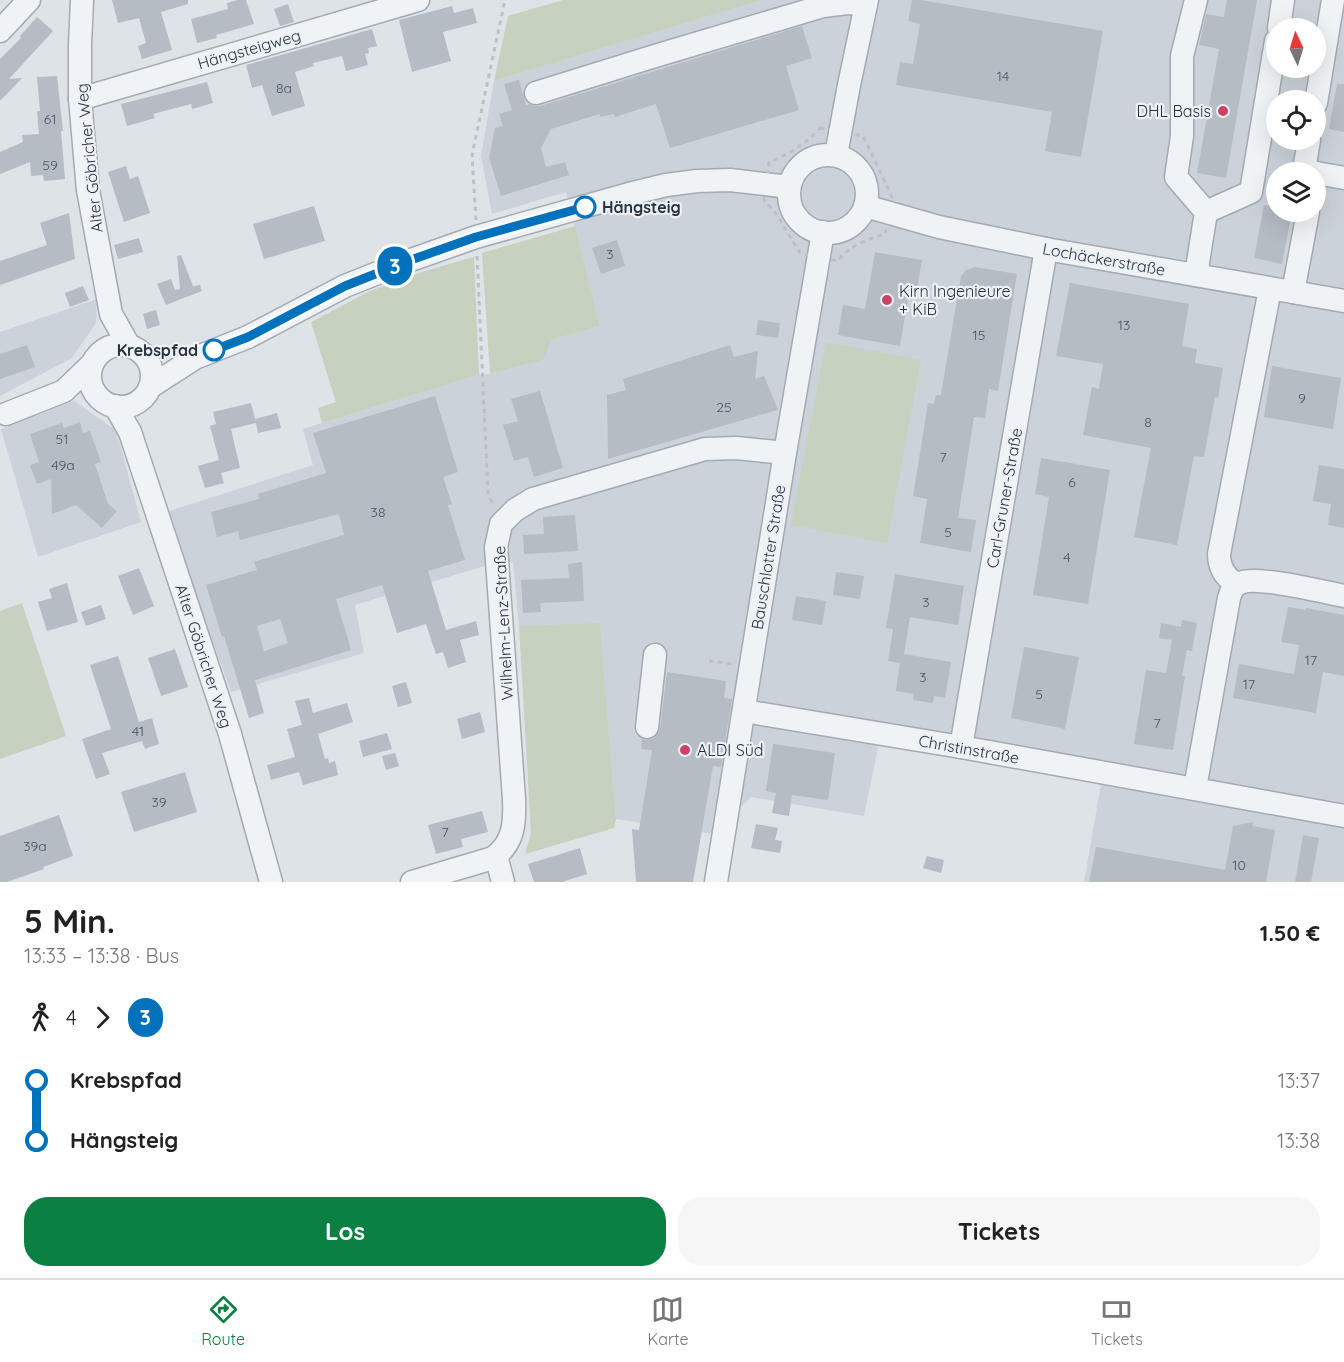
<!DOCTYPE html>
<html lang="de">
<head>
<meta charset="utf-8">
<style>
  :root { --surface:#fff; --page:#f6f6f6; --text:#222; --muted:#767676; --line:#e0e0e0; --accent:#0b8043 }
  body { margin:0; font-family:Quicksand,sans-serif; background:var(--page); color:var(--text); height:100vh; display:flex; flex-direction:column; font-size:22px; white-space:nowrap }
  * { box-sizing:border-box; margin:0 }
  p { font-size:20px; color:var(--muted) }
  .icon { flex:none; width:33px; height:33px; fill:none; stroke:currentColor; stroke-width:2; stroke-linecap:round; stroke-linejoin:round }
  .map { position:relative; height:882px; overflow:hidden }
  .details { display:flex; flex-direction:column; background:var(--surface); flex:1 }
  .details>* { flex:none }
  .badge { padding:0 12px; border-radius:20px; font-size:21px; line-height:39px }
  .needle { width:39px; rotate:356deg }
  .controls { position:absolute; left:1266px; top:18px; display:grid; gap:12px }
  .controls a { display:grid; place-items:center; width:60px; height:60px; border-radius:50%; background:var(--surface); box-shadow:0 6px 24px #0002; font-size:30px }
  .map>.badge { position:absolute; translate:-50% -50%; box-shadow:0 0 0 3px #fff }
  .legs { display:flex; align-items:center; gap:9px; height:66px; padding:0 24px; font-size:20px }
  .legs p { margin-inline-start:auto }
  .headline { display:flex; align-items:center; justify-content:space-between; height:102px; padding:0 24px }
  h1 { font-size:33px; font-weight:800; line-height:45px }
  .primary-button { display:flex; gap:12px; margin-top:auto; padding:12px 24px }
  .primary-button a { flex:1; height:69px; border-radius:24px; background:var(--accent); color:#fff; font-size:24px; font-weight:800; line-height:69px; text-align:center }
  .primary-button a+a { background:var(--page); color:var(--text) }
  ul { padding:0 24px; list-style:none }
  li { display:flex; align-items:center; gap:21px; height:60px; font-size:22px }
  li i { display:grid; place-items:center; width:9px; height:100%; margin:0 8px; background:currentColor }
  li i::after { content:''; width:15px; height:15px; margin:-8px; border:4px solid; border-radius:50%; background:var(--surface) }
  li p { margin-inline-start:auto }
  li:first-child i { background:linear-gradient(#0000 50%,currentColor 0) }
  li:last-child i { background:linear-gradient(currentColor 50%,#0000 0) }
  .dock { display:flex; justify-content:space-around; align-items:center; height:84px; border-top:2px solid var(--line); background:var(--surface); font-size:16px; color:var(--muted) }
  .dock a { display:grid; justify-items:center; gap:3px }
  .dock .current { color:var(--accent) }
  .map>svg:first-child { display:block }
</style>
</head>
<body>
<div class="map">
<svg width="1344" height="882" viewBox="0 0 1344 882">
  <rect width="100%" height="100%" fill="#dee3e7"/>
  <g fill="#ccd2d9" fill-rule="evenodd">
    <path d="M762 0H1344V882H1084L1101 784 879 742 864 816 751 797 713 834 616 819 600 624 519 626 513 562 488 565 355 605 364 653 231 692 166 512 313 465 303 429 479 375 490 374 544 360 551 340 600 326 566 192 492 214 481 156 494 81ZM1276 28H1316V68H1276ZM1276 100H1316V140H1276ZM1276 172H1316V212H1276Z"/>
    <polygon points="97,299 96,323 72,358 0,396 0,332"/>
    <polygon points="74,401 116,430 141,522 38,557 1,429"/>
  </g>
  <g fill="#c6d1bf">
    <polygon points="563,0 762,0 494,81 508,16"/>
    <polygon points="575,226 600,326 551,340 544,360 490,374 482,253"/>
    <polygon points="474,257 479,375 322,423 318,408 336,402 311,322 370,291 425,271"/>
    <polygon points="826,342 921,360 887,543 791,525"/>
    <polygon points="22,603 66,736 0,759 0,611"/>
    <polygon points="600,623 616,819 614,828 525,854 531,833 519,626"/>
  </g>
  <g fill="#b5bcc4" fill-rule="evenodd">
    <polygon points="112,0 188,0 188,4 161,12 172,50 142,59 138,46 146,43 139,18 118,23"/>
    <polygon points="238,0 246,0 254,24 216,35 217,38 197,43 191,19 228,9 227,3"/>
    <polygon points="912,0 921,0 1103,31 1081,157 1045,151 1052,112 896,85 900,62 913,64 920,24 908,21"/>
    <polygon points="1227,0 1257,0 1226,178 1197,173 1219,49 1199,45 1206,14 1224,17"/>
    <polygon points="288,4 294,22 280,26 274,9"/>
    <polygon points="452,6 454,13 473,8 477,23 443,32 451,61 412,72 399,20"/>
    <polygon points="37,17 53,31 9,79 22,78 0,101 0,59 21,38 20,36"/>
    <polygon points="802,26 812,58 786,66 799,110 670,148 656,104 615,117 614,114 600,117 600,114 551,129 541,148 546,167 565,162 569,175 501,196 489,158 495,128 503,126 499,114 512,110 504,84 519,80 526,105 530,104 534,106 540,106"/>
    <polygon points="372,29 377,46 368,48 369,53 365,54 368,65 346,71 342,56 313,63 314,66 295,72 305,106 272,116 262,85 252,88 246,65"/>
    <polygon points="57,76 63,131 61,131 65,179 44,181 43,175 31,176 30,162 0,174 0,152 23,142 22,135 39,134 37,111 40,111 37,77"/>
    <polygon points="207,82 213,103 192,109 191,104 153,114 155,118 127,126 121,104"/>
    <polygon points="1337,84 1344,84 1344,132 1329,129"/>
    <polygon points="126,166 130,179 138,176 150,213 124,222 108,172"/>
    <polygon points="1264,205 1276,207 1276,212 1292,212 1282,264 1254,258"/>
    <polygon points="314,206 325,241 264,259 253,224"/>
    <polygon points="69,213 75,259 0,285 0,261 47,245 40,223"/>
    <polygon points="139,238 143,252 118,259 114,245"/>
    <polygon points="617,240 625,266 601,274 592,248"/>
    <polygon points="875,252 922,260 917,288 910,287 900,346 838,335 843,305 865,309"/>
    <polygon points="181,255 193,286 200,285 202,291 166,305 157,284 171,279 175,290 180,289 177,256"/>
    <polygon points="975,267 1017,274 998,391 989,389 985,418 974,417 958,518 976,520 971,552 920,543 927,499 913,496 928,403 934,404 936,395 941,395 961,276 966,270"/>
    <polygon points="1070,283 1189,304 1182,346 1197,349 1195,363 1223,368 1218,398 1215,397 1204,457 1194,456 1177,545 1134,537 1151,448 1083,435 1092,387 1099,389 1103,364 1056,356"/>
    <polygon points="83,286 89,300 70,307 65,293"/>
    <polygon points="156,310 160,325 147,329 143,314"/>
    <polygon points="758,320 780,323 778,338 756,335"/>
    <polygon points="27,345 35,367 0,379 0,354"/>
    <polygon points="730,345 734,357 758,351 755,379 764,376 778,410 608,459 607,395 626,390 623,379"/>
    <polygon points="1272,366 1341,378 1333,429 1264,417"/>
    <polygon points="540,391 563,468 534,477 528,457 514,461 503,425 518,421 511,399"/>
    <path d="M435 396 458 472 443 477 452 504 448 505 465 560 428 571 446 630 476 621 479 635 460 640 466 662 448 668 443 652 436 654 426 624 397 633 382 585 336 599 351 650 255 680 264 713 249 718 224 636 222 637 206 585 257 570 254 562 344 535 339 514 240 540 238 531 217 537 211 512 259 499 258 494 326 473 313 433ZM280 619 288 643 264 651 257 626Z"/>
    <polygon points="251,403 256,423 231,429 240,468 221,473 224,483 205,488 198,466 219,460 210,426 216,424 213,412"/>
    <polygon points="277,413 281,428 258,433 255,419"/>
    <polygon points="80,422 83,433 90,431 101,462 95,464 108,504 117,511 102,528 76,505 52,514 51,479 37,484 30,465 39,462 30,434 62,423 64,428"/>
    <polygon points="1041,458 1110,470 1088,604 1033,595 1049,497 1035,494"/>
    <polygon points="1319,465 1344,469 1344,528 1328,525 1331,504 1313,501"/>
    <polygon points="575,515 578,551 524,554 523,535 544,534 543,517"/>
    <polygon points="582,562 584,601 540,603 541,612 523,613 521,580 569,578 568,564"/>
    <polygon points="139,568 154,606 133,615 118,576"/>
    <polygon points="836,572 864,576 860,599 833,595"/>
    <polygon points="895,574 964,586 958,625 910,617 904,654 951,662 945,698 934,696 933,703 913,700 914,694 896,691 900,663 888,661 893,629 886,628"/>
    <polygon points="67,583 78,622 47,631 38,602 52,598 49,589"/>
    <polygon points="796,596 826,601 822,625 792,620"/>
    <polygon points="101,605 106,619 86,626 81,612"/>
    <polygon points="1288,607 1306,610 1306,608 1344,615 1344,676 1323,672 1316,713 1233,698 1239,664 1294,674 1299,645 1281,642"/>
    <polygon points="1182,620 1197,623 1192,651 1187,650 1182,676 1185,676 1173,750 1134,744 1146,670 1166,673 1172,640 1159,638 1161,623 1181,627"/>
    <polygon points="1024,647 1079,657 1065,729 1011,718"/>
    <polygon points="175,649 188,687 161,696 148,658"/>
    <polygon points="118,656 139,722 152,718 159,744 145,749 142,741 102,753 110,774 96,779 82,739 111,729 90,665"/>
    <polygon points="667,672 726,681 724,698 732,699 721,767 713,766 693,882 636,882 632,829 639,830 652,750 641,749 642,739 646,740 653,739 658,734 660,729"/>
    <polygon points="406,682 412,703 398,707 392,686"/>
    <polygon points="309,698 313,713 347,703 353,722 318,734 325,759 328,758 329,763 335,761 338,775 303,785 299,772 271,780 267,765 295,757 287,729 302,725 295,701"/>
    <polygon points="480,712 485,732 462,739 457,719"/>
    <polygon points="387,733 392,749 363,757 359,741"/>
    <polygon points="773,744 835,753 828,800 792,795 789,816 772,813 776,793 766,791"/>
    <polygon points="395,753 399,766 386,770 382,756"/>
    <polygon points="185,772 197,812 134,832 121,792"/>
    <polygon points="482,811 488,832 461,839 463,847 436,854 428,825"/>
    <polygon points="59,815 73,856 43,867 44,869 7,882 0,882 0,836"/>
    <polygon points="1253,822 1252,826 1275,830 1266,882 1089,882 1096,847 1225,870 1233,826"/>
    <polygon points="756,824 778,828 775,840 782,841 780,853 751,848"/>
    <polygon points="1303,835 1319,838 1311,882 1295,882"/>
    <polygon points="580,848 587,874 562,882 534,882 528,864"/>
    <polygon points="927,856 944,860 941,873 923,868"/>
  </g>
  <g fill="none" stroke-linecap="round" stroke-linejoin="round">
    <defs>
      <g id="minor">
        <polyline points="82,0 80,45 80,99 88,190 111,314 129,346"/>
        <polyline points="1196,0 1182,56 1182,136 1176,177 1206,212 1196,275"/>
        <polyline points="1279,28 1283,0"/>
        <polyline points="0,31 29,0"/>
        <polyline points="536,93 655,56 823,6 847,3 866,4"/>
        <polyline points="80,99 418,0"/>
        <polyline points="1316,103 1333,0"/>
        <polyline points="1309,140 1304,170 1314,172"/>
        <circle cx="828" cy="194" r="39"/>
        <polyline points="836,155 849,85 867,0"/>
        <polyline points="1316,173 1344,178"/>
        <polyline points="865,206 939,227 1046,249 1344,301"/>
        <polyline points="1206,212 1251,192 1276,41"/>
        <polyline points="1293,292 1308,212"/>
        <circle cx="121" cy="376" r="31"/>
        <polyline points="150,387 195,358 248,337 345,286 408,261 476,237 629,194 666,185 697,181 730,180 789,187"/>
        <polyline points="115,406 130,432 230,734 271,882"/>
        <polyline points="6,414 64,391 92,364"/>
        <path d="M1237 584C1225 578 1219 567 1219 554L1270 289"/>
        <polyline points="744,711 961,747 1344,816"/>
        <polyline points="647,727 655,655"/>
        <polyline points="961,747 1046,249"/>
        <path d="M1195 788 1229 598C1231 591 1233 586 1240 583 1256 575 1323 592 1344 596"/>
        <polyline points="496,856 503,882"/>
        <path d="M412 882 493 858C514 843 515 823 514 799L496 547 501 524 515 510 533 499 705 449 736 448 785 453"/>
        <polyline points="716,882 785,453 823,232"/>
      </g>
    </defs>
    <use href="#minor" stroke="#a3aab1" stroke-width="25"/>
    <g stroke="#bcc1c6" stroke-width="3" stroke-dasharray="4.5 4.5" stroke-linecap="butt">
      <path d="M820 128 863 136 893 199 885 234C870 238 846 247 838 261L800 253 777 215 764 200 769 162C789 154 806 144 820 128Z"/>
      <polyline points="476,220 472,155 505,0"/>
      <polyline points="477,256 488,493 494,506"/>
      <polyline points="709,661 734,664"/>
    </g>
    <use href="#minor" stroke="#f0f3f6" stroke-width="22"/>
  </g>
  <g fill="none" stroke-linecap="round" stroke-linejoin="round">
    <defs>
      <polyline id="line-1" points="214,350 248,337 345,286 408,261 476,237 585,207"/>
    </defs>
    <use href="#line-1" stroke="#fff" stroke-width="14"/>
    <use href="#line-1" stroke="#0072bc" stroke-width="9"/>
  </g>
  <g fill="#cc4369" stroke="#edf1f5" stroke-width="2">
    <circle cx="1223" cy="111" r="6"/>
    <circle cx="887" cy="300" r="6"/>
    <circle cx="685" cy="750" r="6"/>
  </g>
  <g fill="#fff" stroke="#0072bc" stroke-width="3">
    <circle cx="585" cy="207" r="10"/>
    <circle cx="214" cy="350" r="10"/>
  </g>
  <g text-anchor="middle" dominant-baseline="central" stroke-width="4.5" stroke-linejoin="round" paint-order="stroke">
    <g font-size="14" fill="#4a5460">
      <text x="1003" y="76">14</text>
      <text x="284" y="88">8a</text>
      <text x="50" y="119">61</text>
      <text x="50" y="165">59</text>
      <text x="610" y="254">3</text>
      <text x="1124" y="325">13</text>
      <text x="979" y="335">15</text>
      <text x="1302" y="398">9</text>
      <text x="724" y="407">25</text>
      <text x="1148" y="422">8</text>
      <text x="62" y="439">51</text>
      <text x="943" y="457">7</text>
      <text x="63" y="465">49a</text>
      <text x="1072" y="482">6</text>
      <text x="378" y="512">38</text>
      <text x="948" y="532">5</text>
      <text x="1067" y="557">4</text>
      <text x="926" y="602">3</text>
      <text x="1311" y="660">17</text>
      <text x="923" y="677">3</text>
      <text x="1249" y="684">17</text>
      <text x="1039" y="694">5</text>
      <text x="1157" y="723">7</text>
      <text x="138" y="731">41</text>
      <text x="159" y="802">39</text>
      <text x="445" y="832">7</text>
      <text x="35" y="846">39a</text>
      <text x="1239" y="865">10</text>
    </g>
    <g font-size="16" fill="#27323e" stroke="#edf1f5">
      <text transform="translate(249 49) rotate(-16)">Hängsteigweg</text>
      <text transform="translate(89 158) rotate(-96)">Alter Göbricher Weg</text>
      <text transform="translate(1104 259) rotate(10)">Lochäckerstraße</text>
      <text transform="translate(1004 498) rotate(-80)">Carl-Gruner-Straße</text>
      <text transform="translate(768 557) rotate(-81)">Bauschlotter Straße</text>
      <text transform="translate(503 623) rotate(-93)">Wilhelm-Lenz-Straße</text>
      <text transform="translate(204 656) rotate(72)">Alter Göbricher Weg</text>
      <text transform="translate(969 749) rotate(10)">Christinstraße</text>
    </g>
    <g font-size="16" fill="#27323e" stroke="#edf1f5" text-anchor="start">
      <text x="1211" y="111" text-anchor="end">DHL Basis</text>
      <text x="899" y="291">Kirn Ingenieure<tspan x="899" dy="18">+ KiB</tspan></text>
      <text x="697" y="750">ALDI Süd</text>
    </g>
    <g font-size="16" font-weight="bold" fill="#27323e" stroke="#edf1f5" text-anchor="start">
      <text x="602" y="207">Hängsteig</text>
      <text x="198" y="350" text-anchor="end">Krebspfad</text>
    </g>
  </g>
</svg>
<div class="controls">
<a><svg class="needle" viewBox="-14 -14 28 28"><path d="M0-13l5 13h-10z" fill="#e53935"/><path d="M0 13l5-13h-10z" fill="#767676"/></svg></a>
<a><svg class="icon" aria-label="locate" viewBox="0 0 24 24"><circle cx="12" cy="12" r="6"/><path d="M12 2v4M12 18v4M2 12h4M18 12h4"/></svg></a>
<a><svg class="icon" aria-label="layers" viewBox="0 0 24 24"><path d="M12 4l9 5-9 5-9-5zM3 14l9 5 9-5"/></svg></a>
</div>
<b class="badge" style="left:395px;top:266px;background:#0072bc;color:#fff">3</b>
</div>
<section class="details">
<div class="headline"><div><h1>5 Min.</h1><p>13:33 – 13:38 · Bus</p></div><b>1.50 €</b></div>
<div class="legs"><svg class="icon" aria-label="walk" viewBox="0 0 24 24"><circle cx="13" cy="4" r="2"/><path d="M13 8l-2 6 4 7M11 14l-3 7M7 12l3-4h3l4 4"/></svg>4<svg class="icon" aria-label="forward" viewBox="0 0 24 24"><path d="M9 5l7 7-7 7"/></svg><b class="badge" style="background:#0072bc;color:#fff">3</b></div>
<ul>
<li><i style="color:#0072bc"></i><b>Krebspfad</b><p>13:37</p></li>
<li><i style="color:#0072bc"></i><b>Hängsteig</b><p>13:38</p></li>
</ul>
<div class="primary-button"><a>Los</a><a>Tickets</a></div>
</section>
<nav class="dock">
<a class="current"><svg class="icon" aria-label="directions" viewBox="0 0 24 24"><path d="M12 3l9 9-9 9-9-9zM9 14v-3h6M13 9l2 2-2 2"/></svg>Route</a>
<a><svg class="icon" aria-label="map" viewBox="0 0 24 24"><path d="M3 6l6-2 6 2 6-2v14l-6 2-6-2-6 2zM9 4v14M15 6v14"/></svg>Karte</a>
<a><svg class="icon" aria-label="tickets" viewBox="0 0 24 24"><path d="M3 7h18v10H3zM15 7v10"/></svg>Tickets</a>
</nav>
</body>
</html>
